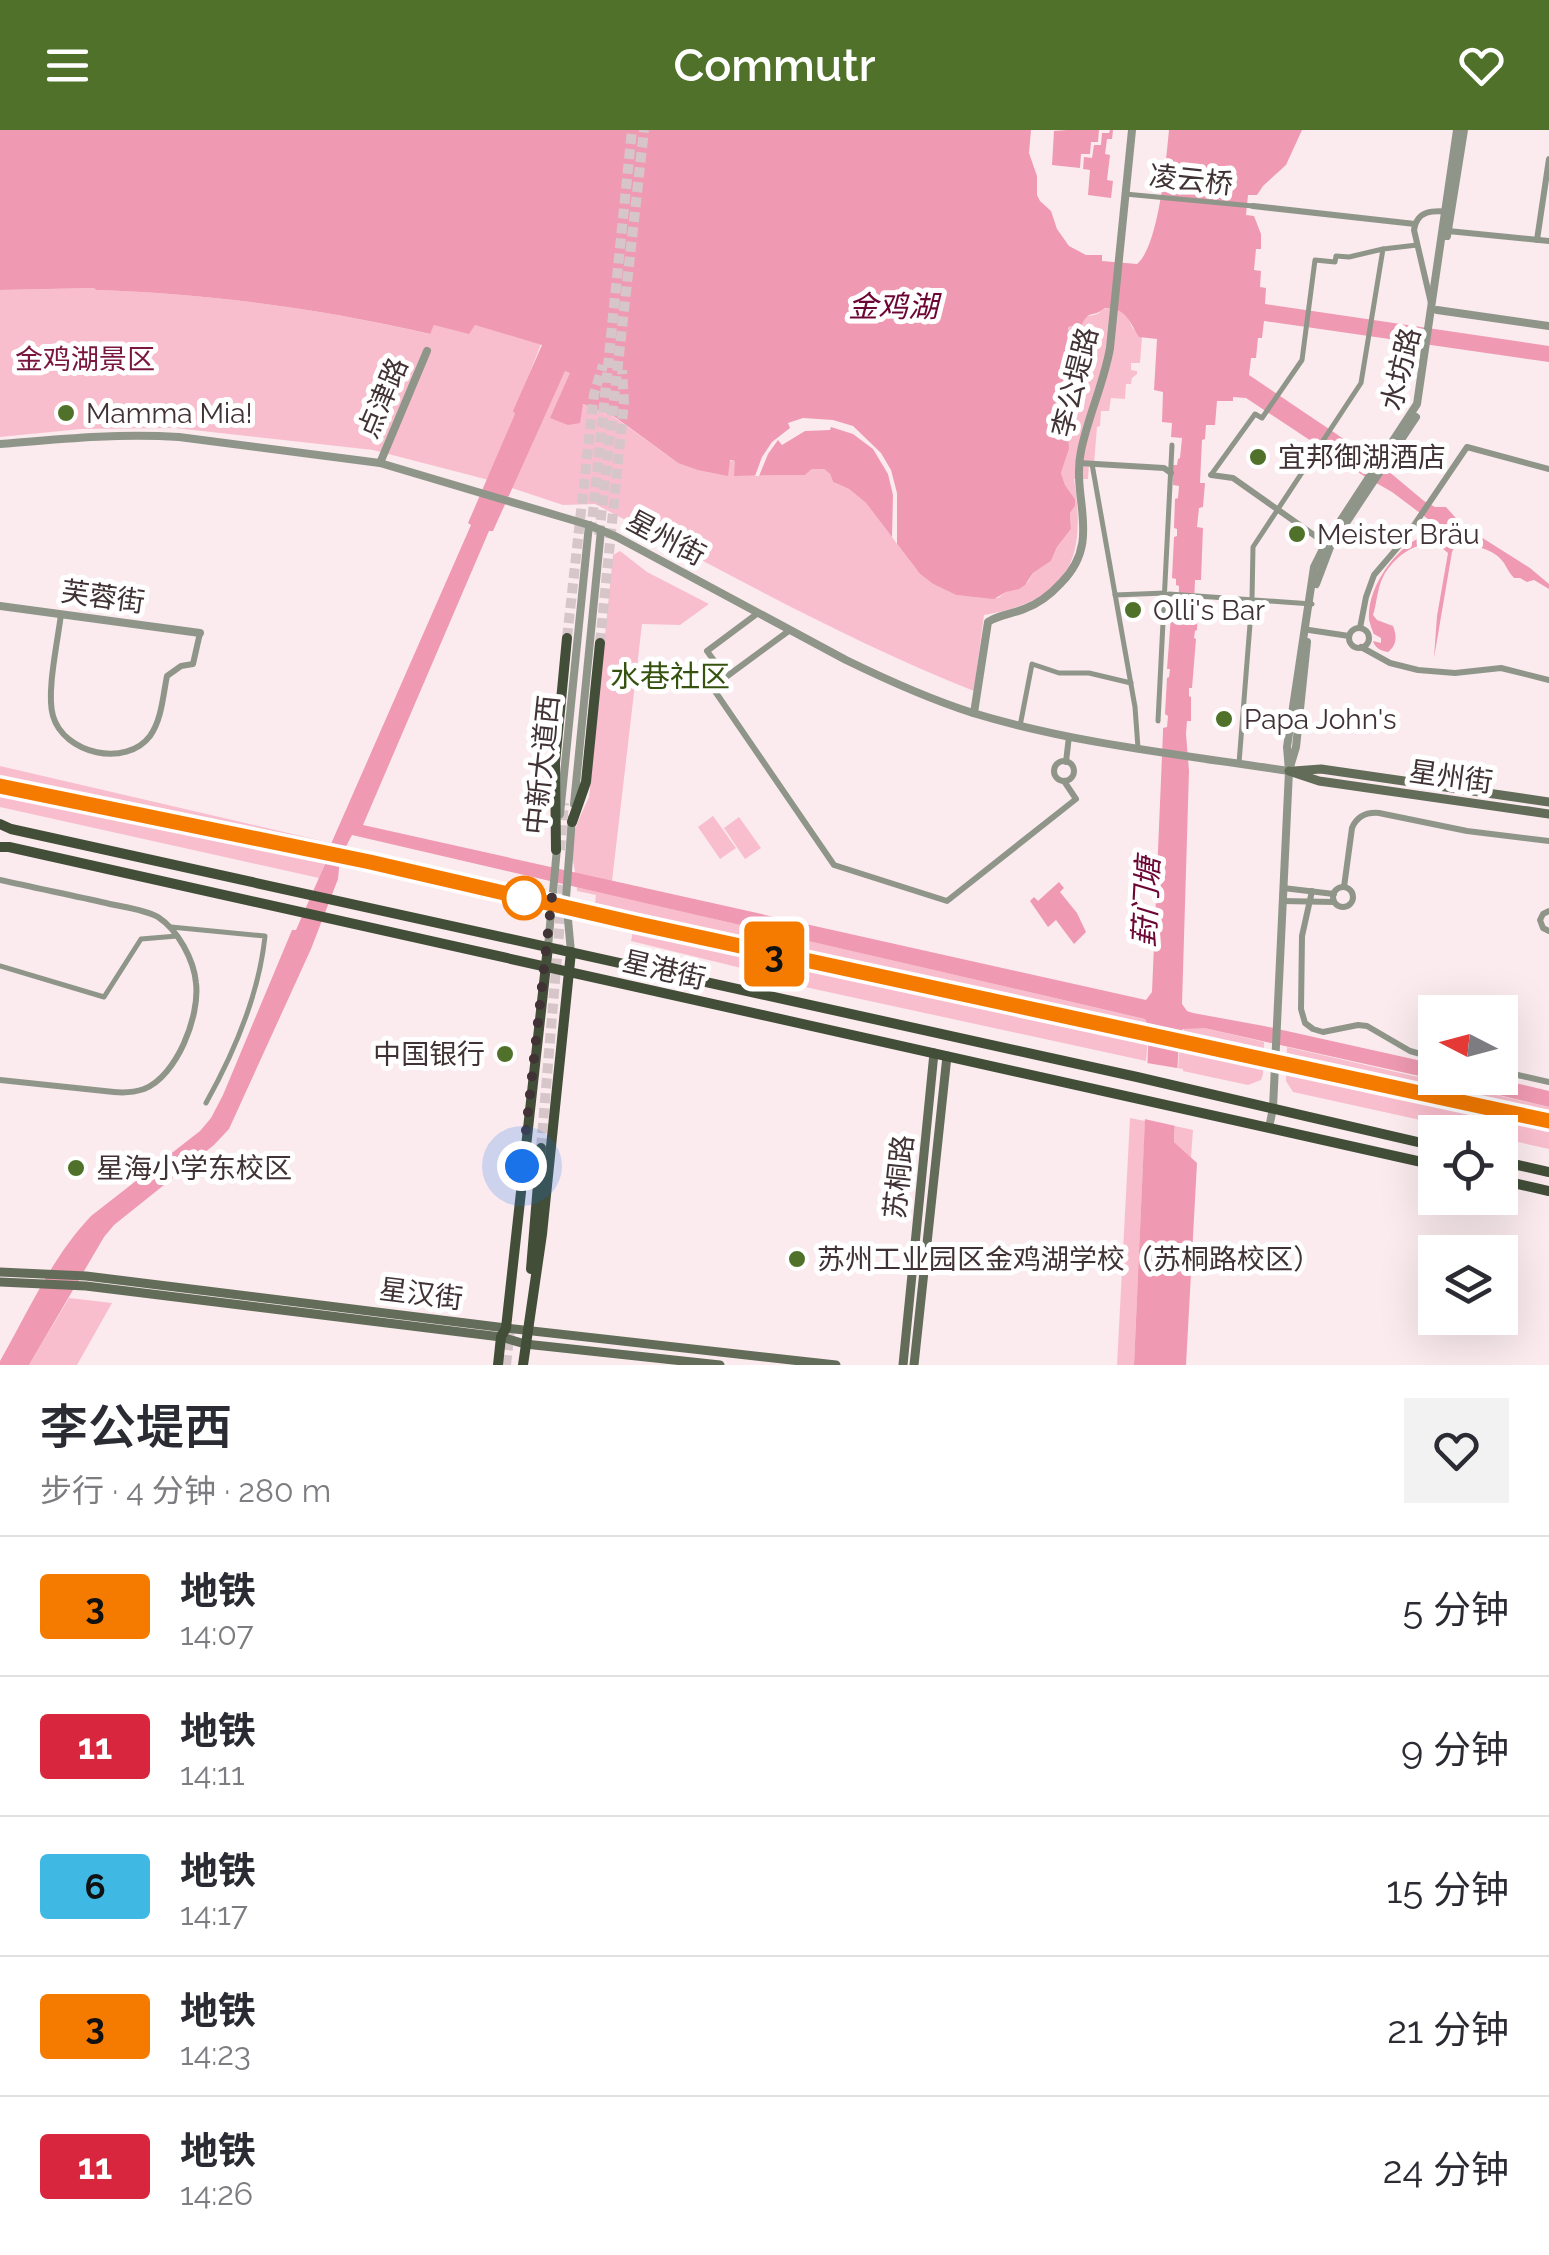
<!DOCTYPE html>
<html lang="zh">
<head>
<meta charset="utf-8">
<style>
  :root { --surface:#fff; --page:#f2f2f3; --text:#2b2b33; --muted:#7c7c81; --line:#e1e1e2; --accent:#4f7129 }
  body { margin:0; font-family:Raleway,"Noto Sans SC",sans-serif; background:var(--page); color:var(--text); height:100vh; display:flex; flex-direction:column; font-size:38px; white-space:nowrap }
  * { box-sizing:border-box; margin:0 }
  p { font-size:32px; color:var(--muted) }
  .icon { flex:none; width:55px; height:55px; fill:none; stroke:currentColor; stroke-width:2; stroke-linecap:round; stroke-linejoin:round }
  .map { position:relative; height:1235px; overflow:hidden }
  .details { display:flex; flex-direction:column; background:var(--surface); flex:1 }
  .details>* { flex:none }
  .badge { padding:0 20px; border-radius:8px; font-size:35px; line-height:65px }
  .needle { width:65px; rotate:276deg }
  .tools { position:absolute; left:1418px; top:865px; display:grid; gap:20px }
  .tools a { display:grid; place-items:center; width:100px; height:100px; border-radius:0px; background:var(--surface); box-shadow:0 10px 40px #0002; font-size:50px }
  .you { position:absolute; width:50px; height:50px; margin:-25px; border:8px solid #fff; border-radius:50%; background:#1a73e8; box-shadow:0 0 0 15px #1a73e833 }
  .map>.badge { position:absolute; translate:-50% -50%; box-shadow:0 0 0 5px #fff }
  .round { display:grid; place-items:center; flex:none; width:105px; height:105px; border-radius:0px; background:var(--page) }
  .overview { display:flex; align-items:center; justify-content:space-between; height:170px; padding:0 40px }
  h1 { font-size:48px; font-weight:600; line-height:75px }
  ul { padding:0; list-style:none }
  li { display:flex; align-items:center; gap:30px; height:140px; padding:0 40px; border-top:2px solid var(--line) }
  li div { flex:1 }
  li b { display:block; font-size:38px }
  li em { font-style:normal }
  li .badge { min-width:110px; font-weight:700; text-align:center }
  header { display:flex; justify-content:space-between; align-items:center; height:130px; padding:0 40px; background:var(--accent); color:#fff; font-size:45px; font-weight:600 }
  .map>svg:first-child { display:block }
</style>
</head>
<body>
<header><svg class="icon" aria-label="menu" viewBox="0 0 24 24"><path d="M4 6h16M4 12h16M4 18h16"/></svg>Commutr<svg class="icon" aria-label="heart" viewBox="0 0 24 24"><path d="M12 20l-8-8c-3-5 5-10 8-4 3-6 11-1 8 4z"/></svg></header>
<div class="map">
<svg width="1549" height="1235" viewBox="0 0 1549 1235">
  <rect width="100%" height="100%" fill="#fbebef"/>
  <g fill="#f9becd">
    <path d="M94 158 96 160C210 164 319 178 429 204L434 195 475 194 541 214 514 283 540 294 565 240 571 243 582 274 614 287 678 333 735 331V346L805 345 812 339H824L830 344 833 352 849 359 866 373 920 444 933 454 956 465 998 468 1006 462 1028 452 1033 443 1051 431 1057 417 1071 399 1070 383 1075 376V369L1065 355 1061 343 1069 319 1068 296 1072 281 1068 259 1061 246 1072 219 1068 199 1071 196H1081C1087 182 1086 188 1097 184 1100 183 1101 180 1104 179 1112 175 1119 179 1126 184L1132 197 1142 207 1140 233H1131V240L1137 241V244L1132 248 1131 254H1126L1125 269 1111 268 1109 281H1101L1100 296 1097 297 1094 334H1089L1088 349H1074C1087 430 1069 470 984 485L974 561C843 509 720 439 595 374L563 375 485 349 373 320 175 298 81 299 0 307V160Z"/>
    <path d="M620 421 647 442 709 474 680 495 642 494 612 751 703 773 702 786 1145 889 1149 898 1146 931 805 857 737 837 631 811 636 787 621 784 620 789 594 782 596 765 577 761C577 746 573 736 572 721 571 702 582 683 589 667L613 425Z"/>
    <polygon points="0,636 331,713 327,722 329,724 319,748 0,677"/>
    <polygon points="713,686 736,718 720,729 698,697"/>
    <polygon points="739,687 761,718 745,729 724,698"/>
    <polygon points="1185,898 1204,898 1264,912 1263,944 1261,950 1248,955 1178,940 1180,906"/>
    <polygon points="1287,917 1549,977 1549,1019 1500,1008 1500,1002 1475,1002 1293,962 1286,951"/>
    <polygon points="1130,988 1145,991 1134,1235 1117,1235"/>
    <polygon points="1175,996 1193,1000 1191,1028 1174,1012"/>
    <polygon points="69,1168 112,1173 77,1235 29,1235"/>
  </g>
  <g fill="#ef9ab2" fill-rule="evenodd">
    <path d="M0 0H1031L1029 23 1037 46V65L1040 71 1051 81 1057 99 1069 116 1086 125H1102V131L1137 134C1159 116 1166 30 1169 0H1302L1286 35 1263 56 1257 65H1248L1246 85 1254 86 1261 104V119H1256L1254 140 1261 141 1260 157 1266 158 1265 174 1549 216V232L1264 191 1262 208H1258L1256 228H1251L1249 245 1375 330 1424 371 1435 377H1446L1462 395 1530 438 1549 454V459L1534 450 1527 452 1520 448H1514C1510 444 1507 438 1504 433 1495 419 1471 413 1455 416L1452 422 1434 528 1437 486 1448 423C1426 402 1395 424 1383 447 1377 459 1377 473 1373 485L1377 490 1393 496C1397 506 1397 515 1388 522 1381 521 1375 518 1373 511L1381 513V508L1374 504C1373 503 1369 491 1369 489 1367 458 1395 418 1423 406 1427 404 1432 403 1437 401L1436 395 1392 362 1364 346 1246 268 1233 267V271H1217L1215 295H1206L1205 309 1202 310 1200 353H1205L1203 377 1199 378 1197 397 1203 398 1201 450H1195L1194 474 1198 475 1197 500 1195 501 1194 508 1196 509 1192 558H1189V566L1191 567V591H1187L1186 604 1189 641 1182 874 1187 881 1193 883 1264 896 1435 934V948H1494L1549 961V977L1415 945 1204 898 1183 899 1179 906 1174 1012 1197 1033 1186 1235H1134L1149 898 1145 889 352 705 340 728 338 749 311 819 229 999 214 1015 114 1095 104 1107 29 1235H0V1231C28 1182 52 1127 91 1086L200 1001 211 988 223 965 292 800H296L329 725 327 723 471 395 468 393 515 284 513 281 542 215 475 195 469 204 434 195 430 204C318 178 211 164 96 160L94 158 0 160ZM1105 178C1125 177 1130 192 1139 207L1157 209 1154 260 1163 262 1162 292 1172 293 1171 307 1182 308 1180 328 1178 329 1177 335H1173V355L1179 356 1178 368 1175 369 1174 398 1177 399V406L1174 407 1172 448 1176 449V455L1179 456 1178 481 1175 486H1171L1167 539H1170L1169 547 1167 548 1165 584 1168 586 1167 597 1163 598V602L1152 862 1146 870 363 695 489 401H493L565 241 570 243 550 288 568 295 580 293 583 274 615 287 678 333 698 340 728 346 730 330 735 331 734 346 805 345 812 339H824L830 344 833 352 849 359 866 373 920 444 933 454 956 465 994 469 1006 462 1019 459 1025 455 1033 443 1051 431 1057 417 1071 399 1070 383 1075 376V369L1065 355 1061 343 1069 319 1068 296 1072 281 1068 259 1061 242 1072 219 1068 198 1071 196H1081C1090 178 1091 189 1105 178Z"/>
    <polygon points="1067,0 1099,0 1098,12 1091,12 1090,24 1081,24 1080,38 1052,35 1054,1"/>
    <polygon points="1110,0 1113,0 1112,9 1107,9 1105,24 1110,25 1107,50 1113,51 1111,68 1088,65 1090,40 1083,39 1084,27 1092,28 1094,15 1101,15 1102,3 1109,3"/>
    <polygon points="1059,752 1064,758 1060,762 1077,783 1086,802 1074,814 1056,790 1048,797 1030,771 1034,767 1038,771"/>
  </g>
  <g fill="#fbebef">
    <polygon points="803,288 833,290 853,296 881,323 891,340 897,363 897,414 892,407 893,365 888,344 873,319 853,304 831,297 830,300 805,301 782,315 778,310 768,324 759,346 755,346 762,327 772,312 790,298 788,293"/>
    <polygon points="1141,932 1183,939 1180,997 1140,988"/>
  </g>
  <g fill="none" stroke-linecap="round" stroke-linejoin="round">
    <g stroke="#d6c6ca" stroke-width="10" stroke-dasharray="10 5" stroke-linecap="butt">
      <polyline points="591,402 632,0"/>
      <polyline points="599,405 644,0"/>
      <polyline points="567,508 594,264 603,235"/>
      <polyline points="600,513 624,272 622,240"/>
      <polyline points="560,720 564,673"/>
      <polyline points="541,1018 563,755"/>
      <polyline points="506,1235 511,1190"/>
    </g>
    <g stroke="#8f9689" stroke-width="5">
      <polyline points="1125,64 1253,76"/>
      <polyline points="1092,334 1135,577 1138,618"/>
      <polyline points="1211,345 1255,284 1262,288 1302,230 1315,130 1335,132 1336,126 1349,127 1383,119"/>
      <polyline points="1169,464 1312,474"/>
      <polyline points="1115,465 1165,463"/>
      <polyline points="1158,591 1172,315"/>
      <polyline points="1020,596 1032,534 1059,543 1089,543 1131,553"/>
      <polyline points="1239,633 1252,469 1253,417 1361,253 1383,119 1417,115"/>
      <path d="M171 797 265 806C259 865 235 921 206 973"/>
      <polyline points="0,836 104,867 141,809 177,806"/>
    </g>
    <g stroke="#8f9689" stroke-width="6">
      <polyline points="1253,76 1415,94"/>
      <polyline points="1448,101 1549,111"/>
      <polyline points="1537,110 1549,29"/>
      <path d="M1431 173 1414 100C1417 80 1433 80 1450 82"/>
      <polyline points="1079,333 1164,338 1171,343"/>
      <polyline points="1211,345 1233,348 1328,415"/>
      <polyline points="758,483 707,521 726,547 790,500"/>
      <path d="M61 484C58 510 46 563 53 586 64 624 126 638 150 606 162 589 163 565 167 546L181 536 193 534 200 503"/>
      <polyline points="1360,498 1366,467 1374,445 1404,410 1467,317 1549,339"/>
      <circle cx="1359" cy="508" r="10"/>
      <polyline points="1309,500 1349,506"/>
      <polyline points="1361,517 1390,533 1418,540 1455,543 1501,538 1549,550"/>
      <polyline points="724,544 710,554 834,735 947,771 1076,669 1064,651"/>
      <circle cx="1064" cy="641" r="10"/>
      <polyline points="1066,632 1069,606"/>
      <path d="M0 750C35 758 71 765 106 773 122 777 144 779 158 787 178 800 194 830 196 853 200 886 177 946 144 959 135 962 124 963 114 962L0 950"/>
      <path d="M1344 757 1352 698C1357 686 1366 682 1379 683L1467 701 1549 711"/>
      <circle cx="1343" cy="767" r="10"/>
      <polyline points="1283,758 1334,764"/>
      <polyline points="1312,761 1302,806 1301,879 1305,893 1313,899 1323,902 1358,895 1367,896 1410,921 1435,928"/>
      <polyline points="1282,771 1334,772"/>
      <polyline points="1549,781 1543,784 1540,790 1543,798 1549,801"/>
      <polyline points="1500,941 1549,952"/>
    </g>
    <g stroke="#8f9689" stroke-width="8">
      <polyline points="1447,106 1464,0"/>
      <polyline points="1437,180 1549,196"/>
      <path d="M0 314C60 309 118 303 179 307L380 333 589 395 617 407 846 530C887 550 929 569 973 583 1075 614 1184 625 1289 641"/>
      <polyline points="380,333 427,221"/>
      <polyline points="1316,454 1330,417 1416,287"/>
      <polyline points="0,476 200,503"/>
      <path d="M974 583 988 492C998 485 1012 484 1024 479 1038 474 1051 464 1061 453 1103 411 1071 369 1081 321 1088 286 1104 253 1110 218L1132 0"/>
      <polyline points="1290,637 1296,617 1307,512"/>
      <polyline points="574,674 601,400"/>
      <polyline points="560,684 589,395"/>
      <polyline points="548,817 557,718"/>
      <polyline points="571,822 566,768 572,688"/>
      <polyline points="1269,998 1273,978 1289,641 1287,617 1314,437 1326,413 1417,274 1457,0"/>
    </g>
    <g stroke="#626c59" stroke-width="9">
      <polyline points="1289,641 1319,651 1549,684"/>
      <polyline points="1294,641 1321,639 1549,672"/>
      <polyline points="0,1142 86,1146 506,1198 836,1235"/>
      <polyline points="0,1152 86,1156 501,1207 525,1214 720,1235"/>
      <polyline points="903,1235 934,923"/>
      <polyline points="914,1235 947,926"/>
    </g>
    <g stroke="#424e38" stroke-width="10">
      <polyline points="572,692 586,652 600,513"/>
      <polyline points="0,694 11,699 1137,947 1435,1016"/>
      <polyline points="0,717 9,717 1435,1035"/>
      <polyline points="556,720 555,633 567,508"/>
      <polyline points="1500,1031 1549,1042"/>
      <polyline points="1500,1050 1549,1061"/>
      <polyline points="531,1139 541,1018"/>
      <polyline points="498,1235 501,1207 506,1198 548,817"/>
      <polyline points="523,1235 542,1104 571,822"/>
    </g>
  </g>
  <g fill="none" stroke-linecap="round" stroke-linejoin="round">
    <defs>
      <polyline id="line" points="0,656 370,732 634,793 1549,991"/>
    </defs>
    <use href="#line" stroke="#fff" stroke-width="22"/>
    <use href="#line" stroke="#f57b00" stroke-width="15"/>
    <polyline stroke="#413235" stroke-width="10" stroke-dasharray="0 18" points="522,1036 552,766 524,768"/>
  </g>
  <g fill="#4f7129" stroke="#fff" stroke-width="4">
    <circle cx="66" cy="283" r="10"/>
    <circle cx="1258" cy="327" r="10"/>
    <circle cx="1297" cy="404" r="10"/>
    <circle cx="1133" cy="480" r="10"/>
    <circle cx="1224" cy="589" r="10"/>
    <circle cx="505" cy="924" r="10"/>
    <circle cx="76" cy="1038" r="10"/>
    <circle cx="797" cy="1129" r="10"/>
  </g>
  <circle fill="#fff" stroke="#f57b00" stroke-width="5" cx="524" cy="768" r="20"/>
  <g text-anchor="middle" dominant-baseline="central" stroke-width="10" stroke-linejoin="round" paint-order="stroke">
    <g font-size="28" fill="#413235" stroke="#fff">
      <text transform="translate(1191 50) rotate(6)">凌云桥</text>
      <text transform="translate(1401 239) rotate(-76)">水坊路</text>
      <text transform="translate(1075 252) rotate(-76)">李公堤路</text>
      <text transform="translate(383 268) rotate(-67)">点津路</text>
      <text transform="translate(666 408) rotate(28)">星州街</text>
      <text transform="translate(103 467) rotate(8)">芙蓉街</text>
      <text transform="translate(542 635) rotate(-84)">中新大道西</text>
      <text transform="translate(1451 647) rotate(8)">星州街</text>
      <text transform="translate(664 840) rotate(13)">星港街</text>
      <text transform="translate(899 1047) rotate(-84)">苏桐路</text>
      <text transform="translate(421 1164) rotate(7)">星汉街</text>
    </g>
    <g font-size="28" fill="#79173f" stroke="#fff">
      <text x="85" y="229">金鸡湖景区</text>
    </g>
    <g font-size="28" fill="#413235" stroke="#fff" text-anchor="start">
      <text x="86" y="283">Mamma Mia!</text>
      <text x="1278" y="327">宜邦御湖酒店</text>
      <text x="1317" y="404">Meister Bräu</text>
      <text x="1153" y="480">Olli's Bar</text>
      <text x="1244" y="589">Papa John's</text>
      <text x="485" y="924" text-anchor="end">中国银行</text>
      <text x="96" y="1038">星海小学东校区</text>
      <text x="817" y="1129">苏州工业园区金鸡湖学校（苏桐路校区）</text>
    </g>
    <g font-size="30" font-style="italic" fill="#6c0635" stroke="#fff">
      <text x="893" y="176">金鸡湖</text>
      <text transform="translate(1146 772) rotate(-87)">葑门塘</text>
    </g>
    <g font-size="30" fill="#35530e" stroke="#fff">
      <text x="670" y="546">水巷社区</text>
    </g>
  </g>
</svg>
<div class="tools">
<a><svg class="needle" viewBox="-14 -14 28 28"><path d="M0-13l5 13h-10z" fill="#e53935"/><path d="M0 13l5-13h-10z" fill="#7c7c81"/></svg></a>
<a><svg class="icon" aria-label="locate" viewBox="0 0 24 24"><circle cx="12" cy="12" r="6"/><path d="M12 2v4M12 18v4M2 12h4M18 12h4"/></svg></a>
<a><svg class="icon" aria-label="layers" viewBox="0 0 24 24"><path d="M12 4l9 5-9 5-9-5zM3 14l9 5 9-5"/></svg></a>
</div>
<div class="you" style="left:522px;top:1036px"></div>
<b class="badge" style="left:774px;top:824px;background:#f57b00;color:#111">3</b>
</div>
<section class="details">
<div class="overview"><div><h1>李公堤西</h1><p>步行 · 4 分钟 · 280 m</p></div><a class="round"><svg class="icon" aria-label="heart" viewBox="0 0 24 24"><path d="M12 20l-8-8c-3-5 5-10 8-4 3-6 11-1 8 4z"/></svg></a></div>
<ul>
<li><span class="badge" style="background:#f57b00;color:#111">3</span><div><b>地铁</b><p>14:07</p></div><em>5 分钟</em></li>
<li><span class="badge" style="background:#d7263d;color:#fff">11</span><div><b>地铁</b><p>14:11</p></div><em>9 分钟</em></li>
<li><span class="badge" style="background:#3fb9e4;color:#111">6</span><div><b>地铁</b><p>14:17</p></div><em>15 分钟</em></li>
<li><span class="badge" style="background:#f57b00;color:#111">3</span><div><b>地铁</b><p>14:23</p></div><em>21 分钟</em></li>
<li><span class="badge" style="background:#d7263d;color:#fff">11</span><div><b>地铁</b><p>14:26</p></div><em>24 分钟</em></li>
</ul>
</section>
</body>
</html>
